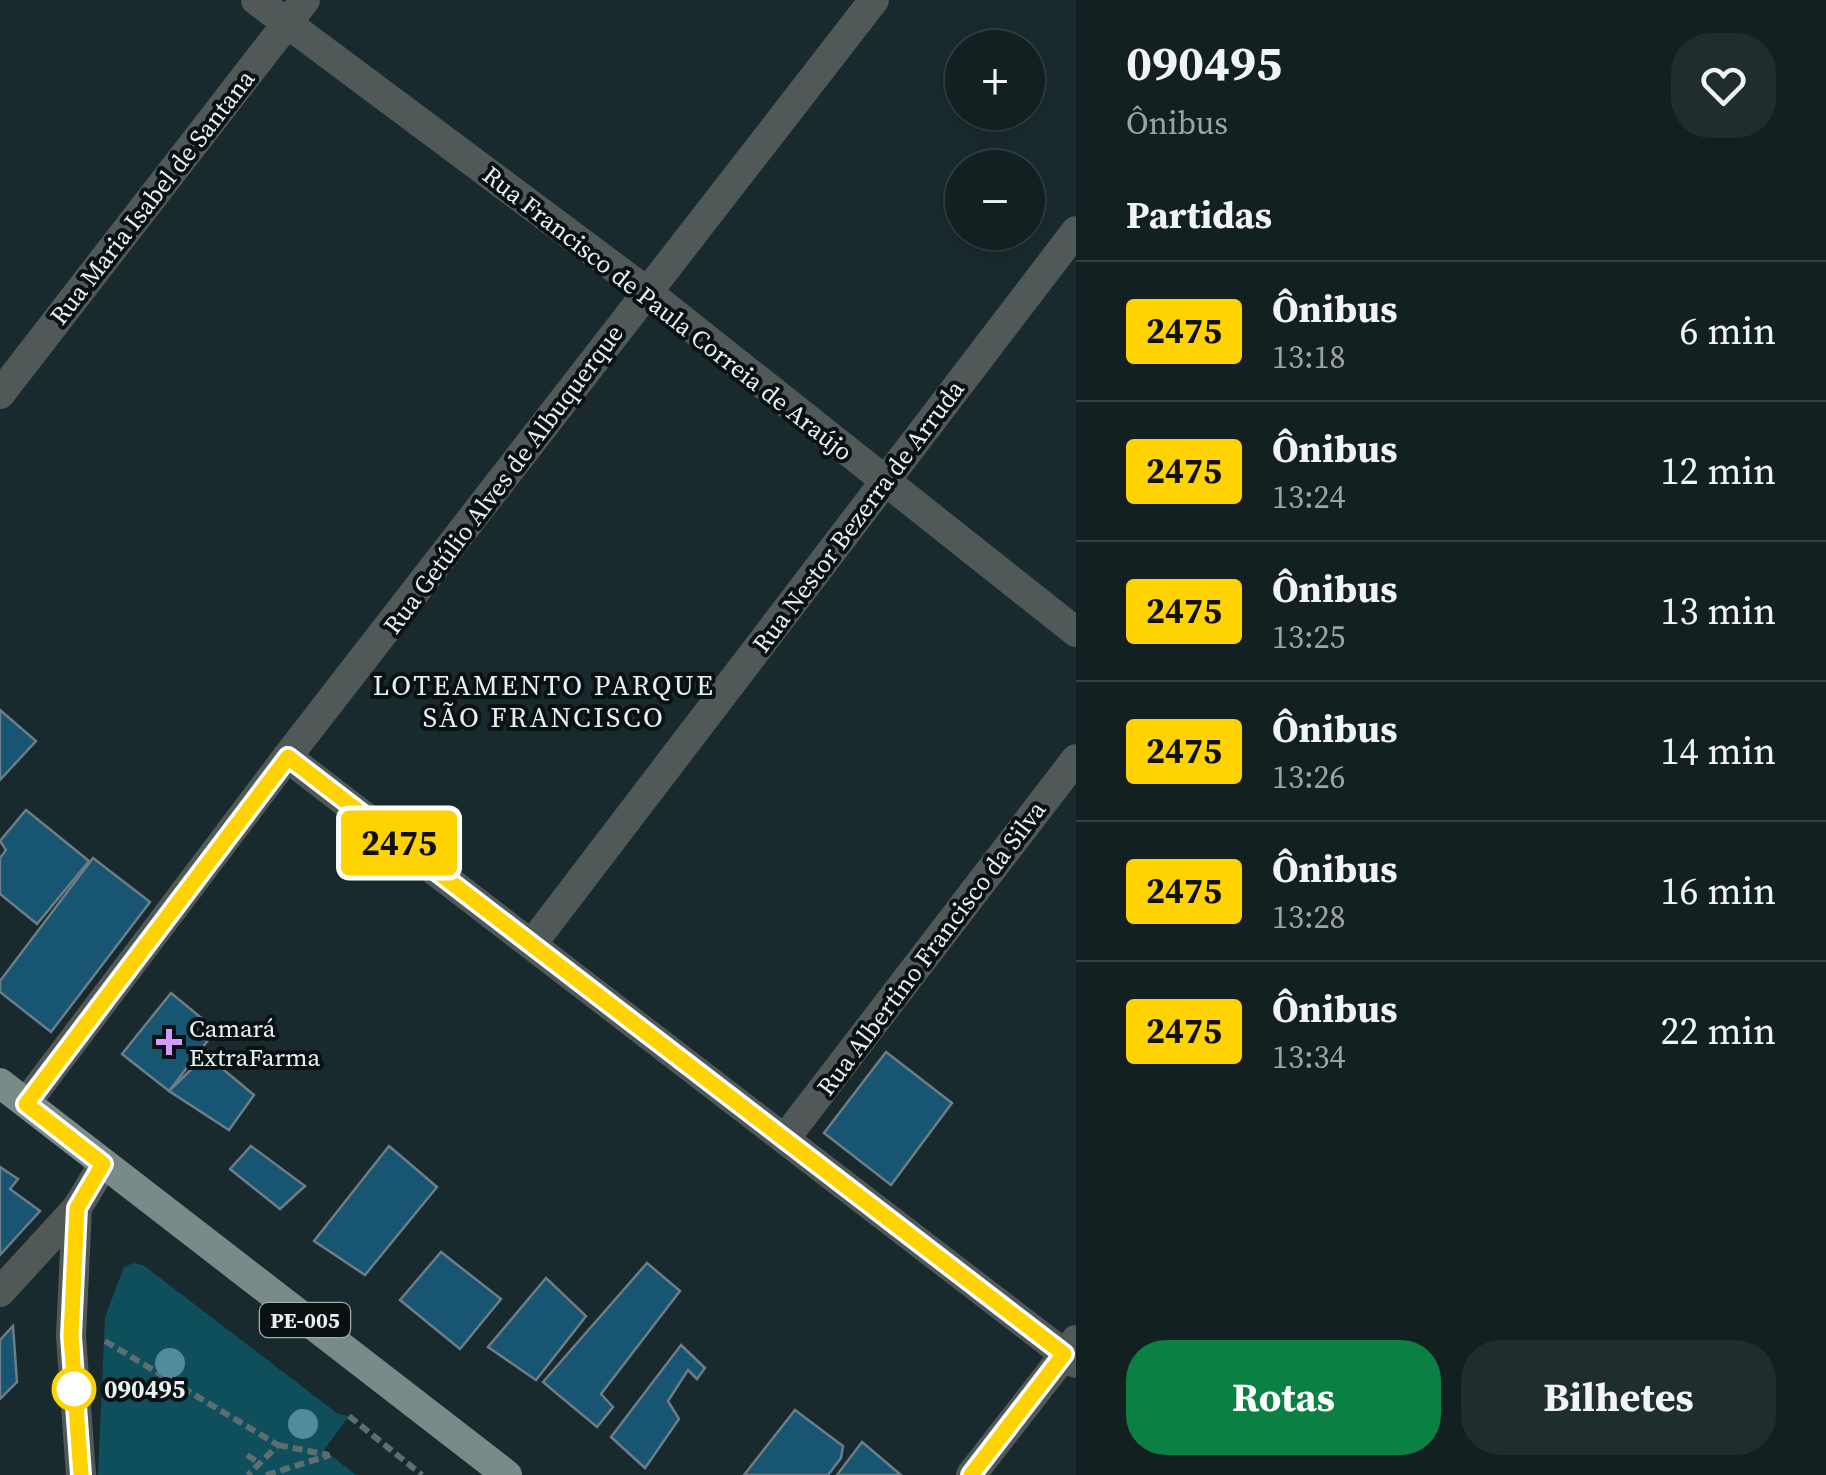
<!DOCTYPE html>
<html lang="pt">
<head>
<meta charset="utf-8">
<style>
  :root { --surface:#132022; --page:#202d2f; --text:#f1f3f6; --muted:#9da3a5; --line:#323e40; --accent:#0b8043 }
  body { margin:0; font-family:"Source Serif 4",serif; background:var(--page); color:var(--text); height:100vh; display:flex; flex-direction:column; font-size:38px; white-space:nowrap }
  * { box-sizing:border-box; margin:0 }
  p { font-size:32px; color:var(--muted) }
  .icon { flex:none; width:55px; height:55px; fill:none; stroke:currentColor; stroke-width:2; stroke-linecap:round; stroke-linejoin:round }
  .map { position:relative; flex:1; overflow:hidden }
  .drawer { display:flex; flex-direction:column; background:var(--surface); width:750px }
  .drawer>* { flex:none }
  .badge { padding:0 20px; border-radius:8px; font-size:35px; line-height:65px }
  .tools { position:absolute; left:945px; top:30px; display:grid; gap:20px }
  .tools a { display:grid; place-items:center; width:100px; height:100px; border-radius:50%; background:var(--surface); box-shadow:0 5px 15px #0003,0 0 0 2px var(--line); font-size:50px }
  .map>.badge { position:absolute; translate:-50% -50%; box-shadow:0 0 0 5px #fff }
  h2 { padding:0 50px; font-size:38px; line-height:90px }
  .round { display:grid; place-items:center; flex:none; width:105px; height:105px; border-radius:40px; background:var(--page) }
  .overview { display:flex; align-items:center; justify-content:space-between; height:170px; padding:0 50px }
  h1 { font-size:48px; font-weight:700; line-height:75px }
  .cta { display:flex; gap:20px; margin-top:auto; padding:20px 50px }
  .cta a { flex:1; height:115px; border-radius:40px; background:var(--accent); color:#fff; font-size:40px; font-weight:700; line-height:115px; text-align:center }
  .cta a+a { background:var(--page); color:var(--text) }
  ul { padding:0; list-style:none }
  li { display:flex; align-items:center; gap:30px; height:140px; padding:0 50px; border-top:2px solid var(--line) }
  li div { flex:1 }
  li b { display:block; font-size:38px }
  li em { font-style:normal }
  li .badge { min-width:110px; font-weight:700; text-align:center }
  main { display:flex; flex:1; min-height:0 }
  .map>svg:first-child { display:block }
</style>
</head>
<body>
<main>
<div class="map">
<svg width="1076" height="1475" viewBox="0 0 1076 1475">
  <rect width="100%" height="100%" fill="#192a2e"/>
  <polygon fill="#0f4f5c" points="133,1263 143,1265 338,1414 349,1416 324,1450 356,1475 98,1475 105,1317 124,1267"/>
  <g fill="#175573" stroke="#6d7d86" stroke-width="2.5">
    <polygon points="0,710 36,741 0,780"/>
    <polygon points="26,810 89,861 37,924 0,894 0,858 6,850 0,841"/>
    <polygon points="93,858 150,902 51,1032 0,992 0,981"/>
    <polygon points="171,993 216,1030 169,1091 122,1054"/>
    <polygon points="886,1052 952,1103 891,1185 824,1133"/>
    <polygon points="206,1055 254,1095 229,1130 169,1091"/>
    <polygon points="251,1146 305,1186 280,1209 230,1169"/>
    <polygon points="389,1146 437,1187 365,1275 314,1241"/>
    <polygon points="0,1167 18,1179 10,1189 40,1211 0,1255"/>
    <polygon points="441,1252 501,1299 460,1349 400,1300"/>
    <polygon points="647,1263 680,1291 601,1394 613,1407 597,1427 543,1382"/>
    <polygon points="546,1278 586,1316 536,1380 488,1347"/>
    <polygon points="13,1326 17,1382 0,1399 0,1340"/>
    <polygon points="681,1345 705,1368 697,1379 688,1370 668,1401 679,1419 645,1468 611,1437"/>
    <polygon points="795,1410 843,1446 841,1458 828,1475 744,1475"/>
    <polygon points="862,1442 901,1475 837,1475"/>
  </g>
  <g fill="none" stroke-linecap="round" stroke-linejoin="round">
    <g stroke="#5e6d71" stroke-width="6" stroke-dasharray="10 5" stroke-linecap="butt">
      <polyline points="105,1341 278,1445 248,1475"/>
      <polyline points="349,1416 422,1475"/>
      <polyline points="278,1445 329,1455"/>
      <polyline points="247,1455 259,1463"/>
      <polyline points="266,1475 330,1455"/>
    </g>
    <g stroke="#505958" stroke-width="30">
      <polyline points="256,0 646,291 1076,632"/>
      <polyline points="0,394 305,0"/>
      <polyline points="287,757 1076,1363"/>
      <polyline points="532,944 1076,231"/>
      <polyline points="26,1103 287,757 874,0"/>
      <polyline points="787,1136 1076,759"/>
      <polyline points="0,1292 77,1208"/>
      <polyline points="81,1475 71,1336 77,1208 103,1165"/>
      <polyline points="971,1475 1076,1340"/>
    </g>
    <polyline stroke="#798a89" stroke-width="30" points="0,1083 507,1475"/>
  </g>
  <g fill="#518c9b">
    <circle cx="170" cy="1363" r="15"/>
    <circle cx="303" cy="1424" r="15"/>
  </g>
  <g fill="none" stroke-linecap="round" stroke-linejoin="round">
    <defs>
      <polyline id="line" points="81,1475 71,1336 77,1208 103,1164 26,1104 288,757 1064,1354 971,1475"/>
    </defs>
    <use href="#line" stroke="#fff" stroke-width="22"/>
    <use href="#line" stroke="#ffd300" stroke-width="15"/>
  </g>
  <path fill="#d39cfc" stroke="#0a1113" stroke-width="4" d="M164 1027h10v10h10v10h-10v10h-10v-10h-10v-10h10z"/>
  <circle fill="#fff" stroke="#ffd300" stroke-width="5" cx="74" cy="1389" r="20"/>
  <g text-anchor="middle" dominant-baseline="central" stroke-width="8" stroke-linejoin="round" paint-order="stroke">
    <rect fill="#0a1113" stroke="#a4aeb0" stroke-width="2.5" x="260" y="1303" width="90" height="34" rx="8"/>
    <g font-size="22" font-weight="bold" fill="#e6f1f3">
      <text x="305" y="1320">PE-005</text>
    </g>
    <g font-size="25" fill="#e6f1f3" stroke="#0a1113">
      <text transform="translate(152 197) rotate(-52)">Rua Maria Isabel de Santana</text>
      <text transform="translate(668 313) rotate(38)">Rua Francisco de Paula Correia de Araújo</text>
      <text transform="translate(503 479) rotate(-53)">Rua Getúlio Alves de Albuquerque</text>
      <text transform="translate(858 516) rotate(-53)">Rua Nestor Bezerra de Arruda</text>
      <text transform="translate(931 948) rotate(-53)">Rua Albertino Francisco da Silva</text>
    </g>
    <g font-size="25" fill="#e6f1f3" stroke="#0a1113" text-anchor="start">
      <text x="189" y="1028">Camará<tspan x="189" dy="29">ExtraFarma</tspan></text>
    </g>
    <g font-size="25" font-weight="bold" fill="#e6f1f3" stroke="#0a1113" text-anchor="start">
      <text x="104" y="1389">090495</text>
    </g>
    <g font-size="28" letter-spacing="2.5" fill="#e6f1f3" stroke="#0a1113">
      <text x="544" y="685">LOTEAMENTO PARQUE<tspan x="544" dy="32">SÃO FRANCISCO</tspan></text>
    </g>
  </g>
</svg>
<div class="tools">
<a>+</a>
<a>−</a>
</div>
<b class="badge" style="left:399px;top:843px;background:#ffd300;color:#111">2475</b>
</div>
<section class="drawer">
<div class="overview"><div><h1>090495</h1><p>Ônibus</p></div><a class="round"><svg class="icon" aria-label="heart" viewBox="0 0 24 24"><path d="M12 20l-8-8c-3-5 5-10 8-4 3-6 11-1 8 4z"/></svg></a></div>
<h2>Partidas</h2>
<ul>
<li><span class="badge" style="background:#ffd300;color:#111">2475</span><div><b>Ônibus</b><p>13:18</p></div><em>6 min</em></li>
<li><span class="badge" style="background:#ffd300;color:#111">2475</span><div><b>Ônibus</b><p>13:24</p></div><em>12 min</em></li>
<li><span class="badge" style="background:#ffd300;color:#111">2475</span><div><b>Ônibus</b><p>13:25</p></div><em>13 min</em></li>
<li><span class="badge" style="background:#ffd300;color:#111">2475</span><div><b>Ônibus</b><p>13:26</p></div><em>14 min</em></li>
<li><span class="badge" style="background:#ffd300;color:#111">2475</span><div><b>Ônibus</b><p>13:28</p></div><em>16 min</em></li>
<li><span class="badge" style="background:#ffd300;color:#111">2475</span><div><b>Ônibus</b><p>13:34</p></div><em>22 min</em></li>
</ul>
<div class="cta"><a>Rotas</a><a>Bilhetes</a></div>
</section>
</main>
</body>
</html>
